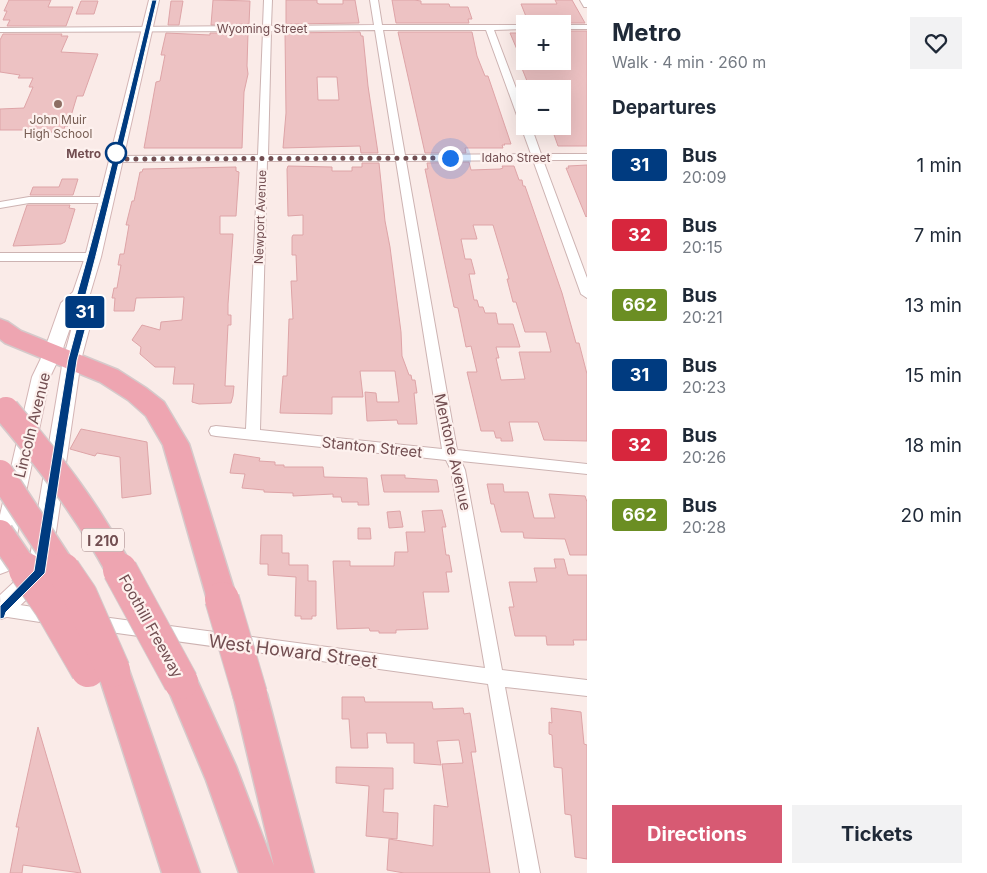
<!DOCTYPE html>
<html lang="en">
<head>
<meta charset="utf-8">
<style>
  :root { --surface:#fff; --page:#f2f2f3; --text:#1f2937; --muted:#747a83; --accent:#d75a73 }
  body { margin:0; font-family:Inter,sans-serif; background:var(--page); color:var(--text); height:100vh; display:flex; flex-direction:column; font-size:19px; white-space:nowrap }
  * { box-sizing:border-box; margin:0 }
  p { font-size:16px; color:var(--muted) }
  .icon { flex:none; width:28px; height:28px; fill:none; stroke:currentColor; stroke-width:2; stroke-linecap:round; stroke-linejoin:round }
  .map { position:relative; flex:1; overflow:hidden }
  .side { display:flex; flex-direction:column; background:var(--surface); width:400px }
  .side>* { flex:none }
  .badge { padding:0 10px; border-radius:4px; font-size:18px; line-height:32px }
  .fabs { position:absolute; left:516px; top:15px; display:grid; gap:10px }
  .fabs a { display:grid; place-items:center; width:55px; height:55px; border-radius:0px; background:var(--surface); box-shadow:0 5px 20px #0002; font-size:25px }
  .you { position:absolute; width:25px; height:25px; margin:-12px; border:4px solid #fff; border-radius:50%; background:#1a73e8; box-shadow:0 0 0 8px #1a73e833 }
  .map>.badge { position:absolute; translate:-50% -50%; box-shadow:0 0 0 2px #fff }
  h2 { padding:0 25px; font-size:19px; line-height:45px }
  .round { display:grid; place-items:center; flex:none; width:52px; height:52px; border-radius:0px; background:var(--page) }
  .summary { display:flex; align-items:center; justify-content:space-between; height:85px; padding:0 25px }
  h1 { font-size:24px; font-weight:700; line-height:38px }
  .cta { display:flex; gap:10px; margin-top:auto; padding:10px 25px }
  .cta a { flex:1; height:58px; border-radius:0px; background:var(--accent); color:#fff; font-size:20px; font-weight:700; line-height:58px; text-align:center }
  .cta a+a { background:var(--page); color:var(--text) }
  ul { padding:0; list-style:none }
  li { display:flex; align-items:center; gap:15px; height:70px; padding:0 25px }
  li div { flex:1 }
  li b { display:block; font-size:19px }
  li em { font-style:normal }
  li .badge { min-width:55px; font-weight:700; text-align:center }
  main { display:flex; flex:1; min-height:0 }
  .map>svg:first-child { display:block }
</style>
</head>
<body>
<main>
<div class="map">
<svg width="587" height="873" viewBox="0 0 587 873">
  <rect width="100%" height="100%" fill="#faebe8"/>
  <g fill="#edc2c3" stroke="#dea4a7" fill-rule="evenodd">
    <polygon points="9,0 51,0 48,7 73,7 66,26 7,26 10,20 3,20 7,11 4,11"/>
    <polygon points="213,0 250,1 249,24 211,25"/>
    <polygon points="286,0 317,0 317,3 319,4 343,4 343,0 355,0 359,23 286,24"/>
    <polygon points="392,0 414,0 421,1 421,4 449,4 450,7 468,7 472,19 468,19 469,23 396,23"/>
    <polygon points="555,0 572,0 585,23 562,23 562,19 527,19 521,4 557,4"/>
    <polygon points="81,1 98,1 94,14 76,14"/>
    <polygon points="171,1 183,1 179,25 168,25"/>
    <polygon points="562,31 587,31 587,146 558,146 552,129 562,129 562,88 541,88 529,86 521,66 524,66 510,33 525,33 525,61 562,61"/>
    <path d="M360 32 361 36H363L368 86 378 153H361L360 146 283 148 286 113 285 33ZM317 77H337L339 100H318Z"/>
    <polygon points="398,32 472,32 477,56 485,76 488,76 511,144 504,144 505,145 502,145 503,148 465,148 466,153 425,153"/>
    <polygon points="166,33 210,35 210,33 248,33 247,66 248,74 244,92 242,148 144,148 156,82 160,81 165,55 161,55"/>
    <polygon points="3,34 62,34 61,36 68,36 61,52 98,54 83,96 77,96 68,126 65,126 63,132 48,132 49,130 0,130 0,109 24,108 33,87 29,87 33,78 18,78 20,75 0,72 0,40"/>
    <path d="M469 162 471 170 500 169 503 168 502 166H514L519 180H522L523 186H525L562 293 576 343H579L587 374V441L544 440 538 422H509L513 441H501V438H496L494 431H481L467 372H477L471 346 466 347 458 308 454 307 425 169H428L427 163ZM473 225H493L508 275 509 279H507L513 302H516L525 332H546L551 352H519L525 379 501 380 496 358H499L496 347H520L513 324H498L496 313H485L483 307H479L477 300H474L469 274H475L471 259H465L461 239H477Z"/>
    <polygon points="362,163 379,163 385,221 390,247 401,332 402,356 409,375 411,375 412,380 415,380 417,393 414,393 417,424 398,424 397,420 367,421 365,392 376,393 377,402 399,402 395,371 360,371 363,397 332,397 332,414 280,413 283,376 287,376 289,319 293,319 291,281 297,281 296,255 292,255 292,237 293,235 303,235 303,215 288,216 287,169 288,166 332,167 332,171 352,171 352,167 362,167"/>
    <polygon points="587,165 587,216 586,217 566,168 569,168 568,166"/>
    <polygon points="236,167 236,171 239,172 236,216 220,216 220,234 233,234 228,304 228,315 231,315 231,325 228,325 225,386 234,386 233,396 231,403 199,404 192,402 194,384 173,384 175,367 155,367 140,354 141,347 132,340 142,325 160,330 161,322 182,320 184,297 136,298 134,311 114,311 115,298 112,298 114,288 117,288 121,265 118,265 120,254 124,254 129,225 126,225 132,201 134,201 140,172 142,172 143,169"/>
    <polygon points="62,179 78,179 73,195 30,195 33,187 59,187"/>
    <polygon points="27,205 70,205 69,208 75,209 65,242 61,244 13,246"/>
    <polygon points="81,429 147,442 151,494 122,498 120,457 97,453 95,456 70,449"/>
    <polygon points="234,454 260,458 259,461 275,462 275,465 284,465 284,467 323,467 324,477 367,478 369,505 358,505 358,502 342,502 341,497 333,497 333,494 293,496 293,493 264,492 264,490 242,488 245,474 230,473"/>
    <polygon points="381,475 405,475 405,478 437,480 439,492 384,492"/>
    <polygon points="487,484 503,484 504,492 528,492 534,518 555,518 549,494 585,496 587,502 587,555 570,555 565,539 524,538 523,532 501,532 494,504 491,504"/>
    <polygon points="442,510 446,527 442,527 446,555 449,555 452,572 446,572 449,592 423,592 428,629 396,630 396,633 379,633 379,631 370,631 369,628 337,629 333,561 350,561 350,566 394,566 395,552 408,552 406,532 425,532 422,511"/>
    <polygon points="400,511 403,527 389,528 387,512"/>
    <polygon points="358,528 370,528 371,539 358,539"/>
    <polygon points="261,535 282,535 282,553 289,553 289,565 308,565 308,581 316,581 316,616 312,616 312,619 301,619 301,616 295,616 296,577 268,575 268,564 260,564"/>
    <polygon points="554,559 564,559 568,575 587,575 587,640 573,640 574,645 547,645 546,636 515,636 509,607 514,607 509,582 537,582 534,568 556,568"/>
    <polygon points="342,697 364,697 365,702 432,702 433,709 463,708 464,714 470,713 476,752 471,752 490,873 404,873 387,870 389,839 433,846 434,805 448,807 442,764 463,763 459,740 437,741 441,765 414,763 414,743 387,743 386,733 367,733 368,748 351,748 349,719 342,719"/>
    <polygon points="551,708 581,712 584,744 587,745 587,859 575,857 571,815 565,814 562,768 554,767 552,735 549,734 549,722 552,723"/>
    <polygon points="38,727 81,873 23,865 22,873 10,873 19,827 16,827"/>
    <polygon points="336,767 393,768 393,789 384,789 383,812 398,813 397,839 366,836 369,786 336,783"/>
  </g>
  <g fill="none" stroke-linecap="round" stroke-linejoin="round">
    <defs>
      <g id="minor">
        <path d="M264 0H272L271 26 374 25 370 0H378L382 25H525V29L494 30 525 112V126H531L541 154H587V160H543L587 278V298L581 294 533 160 406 161 457 450 587 464V474L461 461 465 470 502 670 587 680V696L505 687 540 873H520L488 684 95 630 89 628 87 623 89 618 95 616 485 668 451 470 446 460 216 436 211 435 209 431 211 427 216 426 246 429 258 161 115 162 110 159 115 156 258 155 263 31 0 32V28L263 26ZM375 30 395 155H268L271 31ZM383 30H486L531 154 405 155ZM267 161H396L442 449 260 430Z"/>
        <polygon points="580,0 587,0 587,7 584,7"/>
        <rect x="562" y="25" width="25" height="4"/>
        <polygon points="29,197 107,197 112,200 107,203 29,203 0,208 0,202"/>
        <polygon points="0,602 53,610 59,612 61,617 59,622 53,624 1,616"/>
      </g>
      <polygon id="tertiary" points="0,253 93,253 98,254 100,257 98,260 93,261 0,261"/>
      <polygon id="secondary" points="149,0 159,0 101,257 90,294 96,304 81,360 50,573 47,580 9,616 1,619 0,595 28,569 63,360 78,305 61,354 50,377 11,564 8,571 0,574 0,515 32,377 43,354 61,303 73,292 85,257"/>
      <g id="motorway">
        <polygon points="0,319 8,322 21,331 118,370 146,388 164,402 189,444 237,599 233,608 222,612 211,608 207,599 163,445 146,416 128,400 100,382 5,343 0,339"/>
        <polygon points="113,655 125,659 129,670 200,873 162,873 97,670 101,659"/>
        <polygon points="181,667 193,671 236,766 274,866 233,694 238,683 250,678 262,683 267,694 314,873 239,873 206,780 165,682 169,671"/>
      </g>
    </defs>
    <use href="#minor" stroke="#cdb3b2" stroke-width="2"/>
    <use href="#tertiary" stroke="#cdb3b2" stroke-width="2"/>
    <use href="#secondary" stroke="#d4b5b5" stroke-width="2"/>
    <use href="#motorway" stroke="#d5cacb" stroke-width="3"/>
    <use href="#minor" fill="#fff" fill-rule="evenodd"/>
    <use href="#tertiary" fill="#fff" fill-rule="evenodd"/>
    <use href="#secondary" fill="#fff" fill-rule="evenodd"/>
    <use href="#motorway" fill="#eea5b1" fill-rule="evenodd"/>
    <defs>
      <g id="motorway-bridge-far1">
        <path d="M6 410C50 462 88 511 120 571"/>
        <polyline points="0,473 64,571"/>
        <polyline points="0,533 26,571"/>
      </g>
      <g id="motorway-bridge">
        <polyline points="26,570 51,606 88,670"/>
        <polyline points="63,570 80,595 113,670"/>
        <polyline points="120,570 181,682"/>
        <polyline points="222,599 250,694"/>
      </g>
    </defs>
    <use href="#motorway-bridge-far1" stroke="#d5cacb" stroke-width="29" stroke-linecap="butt"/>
    <use href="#motorway-bridge" stroke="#d5cacb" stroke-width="36" stroke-linecap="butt"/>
    <use href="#motorway-bridge-far1" stroke="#eea5b1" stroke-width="26"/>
    <use href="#motorway-bridge" stroke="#eea5b1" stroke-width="34"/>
  </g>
  <path fill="#003b80" stroke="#fff" d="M152 0H157C134 98 112 196 86 294L92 304 77 360 45 573 6 612 4 618 0 619V606L34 571 68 360 83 304 77 294C105 196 128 98 152 0Z"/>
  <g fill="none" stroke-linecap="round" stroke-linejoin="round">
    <polyline stroke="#724e51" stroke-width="5" stroke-dasharray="0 9" points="116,153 115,159 450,158"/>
  </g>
  <circle fill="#8d6e63" stroke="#fdf1ee" stroke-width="2" cx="58" cy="104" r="5"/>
  <circle fill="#fff" stroke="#003b80" stroke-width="2.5" cx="116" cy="153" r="10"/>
  <g text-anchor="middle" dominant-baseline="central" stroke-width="4.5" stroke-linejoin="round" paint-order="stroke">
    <g font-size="12" fill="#724e51" stroke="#fdf1ee">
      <text x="262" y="28">Wyoming Street</text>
      <text x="516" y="157">Idaho Street</text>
      <text transform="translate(260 217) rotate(-88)">Newport Avenue</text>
    </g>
    <g font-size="12" fill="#785e54" stroke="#fdf1ee">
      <text x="58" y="119">John Muir<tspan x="58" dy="14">High School</tspan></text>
    </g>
    <g font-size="12" font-weight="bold" fill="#724e51" stroke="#fdf1ee" text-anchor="end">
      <text x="101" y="153">Metro</text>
    </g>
    <rect fill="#fdf1ee" stroke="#9c7f80" stroke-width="1" x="82" y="528.5" width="42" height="23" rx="4"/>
    <g font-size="14" font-weight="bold" fill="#724e51">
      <text x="103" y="540">I 210</text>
    </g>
    <g font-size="15" fill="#724e51" stroke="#fdf1ee">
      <text transform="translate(32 425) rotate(-76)">Lincoln Avenue</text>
      <text transform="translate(372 447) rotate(6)">Stanton Street</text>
      <text transform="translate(453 452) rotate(77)">Mentone Avenue</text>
      <text transform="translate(151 626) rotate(61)">Foothill Freeway</text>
    </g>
    <g font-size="18" fill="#724e51" stroke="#fdf1ee">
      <text transform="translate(293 651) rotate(7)">West Howard Street</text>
    </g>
  </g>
</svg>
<div class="fabs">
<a>+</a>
<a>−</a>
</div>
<div class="you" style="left:450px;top:158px"></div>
<b class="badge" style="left:85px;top:312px;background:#003b80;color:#fff">31</b>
</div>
<section class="side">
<div class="summary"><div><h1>Metro</h1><p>Walk · 4 min · 260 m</p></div><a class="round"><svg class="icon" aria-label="heart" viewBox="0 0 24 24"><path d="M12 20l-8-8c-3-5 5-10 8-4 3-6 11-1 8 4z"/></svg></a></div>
<h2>Departures</h2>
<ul>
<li><span class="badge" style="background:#003b80;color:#fff">31</span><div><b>Bus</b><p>20:09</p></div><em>1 min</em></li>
<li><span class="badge" style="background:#d7263d;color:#fff">32</span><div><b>Bus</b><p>20:15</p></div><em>7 min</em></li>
<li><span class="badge" style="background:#6b8e23;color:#fff">662</span><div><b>Bus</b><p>20:21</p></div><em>13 min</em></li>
<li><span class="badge" style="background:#003b80;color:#fff">31</span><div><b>Bus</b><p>20:23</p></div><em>15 min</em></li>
<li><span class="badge" style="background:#d7263d;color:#fff">32</span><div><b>Bus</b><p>20:26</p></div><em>18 min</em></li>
<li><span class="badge" style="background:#6b8e23;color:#fff">662</span><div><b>Bus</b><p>20:28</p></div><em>20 min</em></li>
</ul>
<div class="cta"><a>Directions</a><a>Tickets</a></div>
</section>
</main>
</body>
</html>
